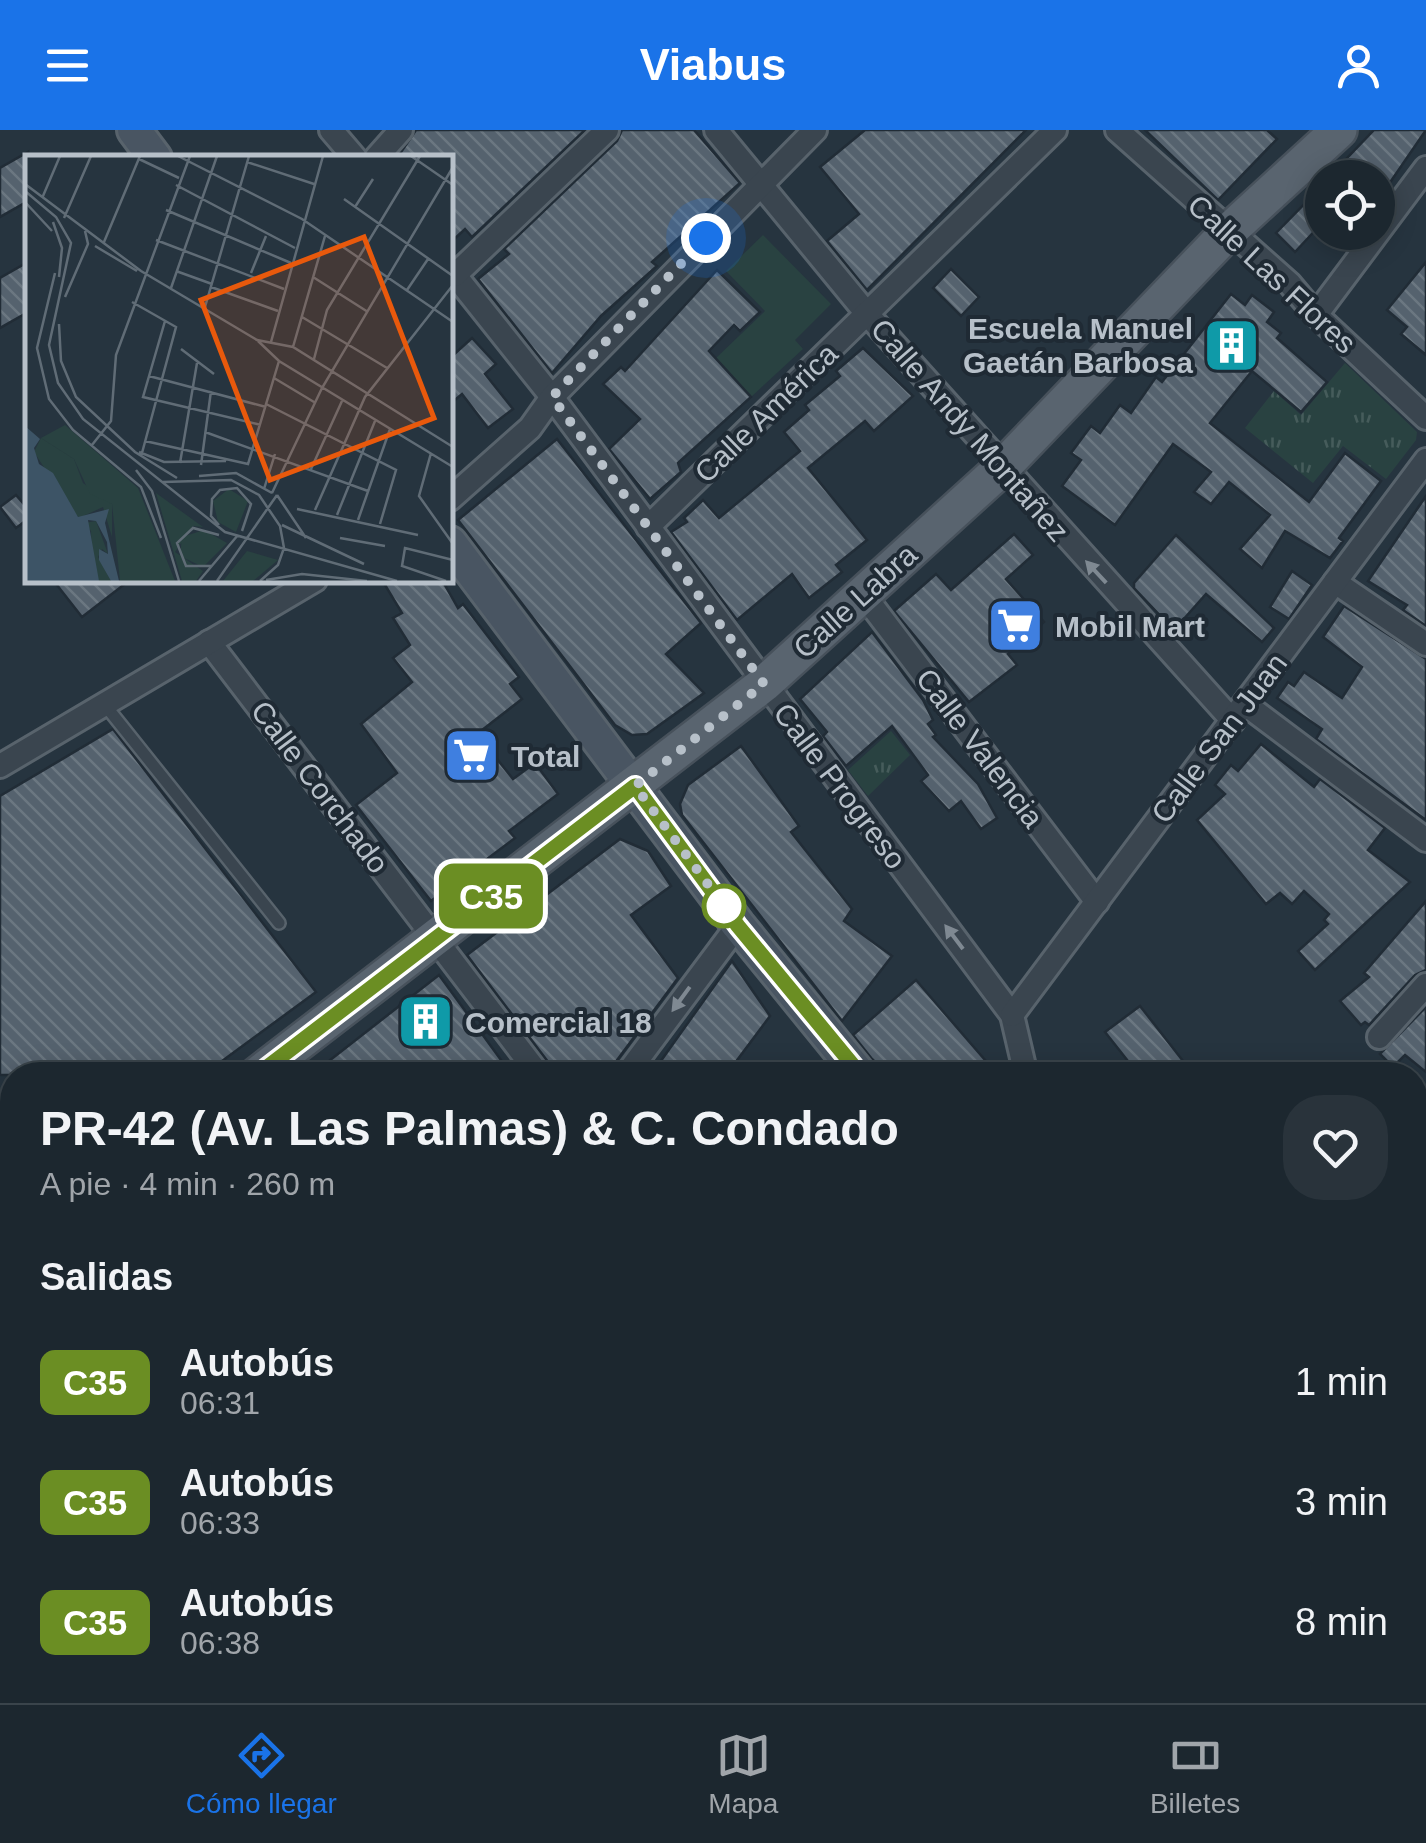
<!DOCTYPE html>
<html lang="es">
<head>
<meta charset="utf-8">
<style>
  :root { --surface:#1c272f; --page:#29333b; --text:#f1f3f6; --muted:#a0a5aa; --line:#3a444b; --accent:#1a73e8 }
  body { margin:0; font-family:Arial,sans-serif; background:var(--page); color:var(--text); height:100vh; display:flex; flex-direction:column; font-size:38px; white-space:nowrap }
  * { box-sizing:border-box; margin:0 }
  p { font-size:32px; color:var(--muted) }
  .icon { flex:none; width:55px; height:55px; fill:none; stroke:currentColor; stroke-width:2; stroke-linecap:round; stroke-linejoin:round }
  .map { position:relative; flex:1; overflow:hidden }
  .panel { position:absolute; left:0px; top:932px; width:1428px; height:642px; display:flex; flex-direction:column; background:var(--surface); border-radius:40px 40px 0 0; box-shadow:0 5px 25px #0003,0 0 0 2px var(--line) }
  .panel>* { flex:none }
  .badge { padding:0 20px; border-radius:15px; font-size:35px; line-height:65px }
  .tools { position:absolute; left:1305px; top:30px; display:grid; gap:20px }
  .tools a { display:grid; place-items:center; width:90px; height:90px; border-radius:50%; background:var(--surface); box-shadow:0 5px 25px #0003,0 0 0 2px var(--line); font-size:50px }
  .you { position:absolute; width:50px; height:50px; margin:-25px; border:8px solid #fff; border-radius:50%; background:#1a73e8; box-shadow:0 0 0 15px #1a73e833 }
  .map>.badge { position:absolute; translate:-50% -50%; box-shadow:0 0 0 5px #fff }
  h2 { padding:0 40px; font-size:38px; line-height:90px }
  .round { display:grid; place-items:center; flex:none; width:105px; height:105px; border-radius:40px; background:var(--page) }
  .overview { display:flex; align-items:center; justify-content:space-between; height:170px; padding:0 40px }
  h1 { font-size:48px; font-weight:600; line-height:75px }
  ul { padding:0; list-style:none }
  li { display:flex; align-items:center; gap:30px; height:120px; padding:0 40px }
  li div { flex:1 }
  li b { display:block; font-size:38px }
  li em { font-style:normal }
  li .badge { min-width:110px; font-weight:700; text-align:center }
  header { display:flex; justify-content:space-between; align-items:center; height:130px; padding:0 40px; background:var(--accent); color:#fff; font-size:45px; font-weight:600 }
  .tab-bar { display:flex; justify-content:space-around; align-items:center; height:140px; border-top:2px solid var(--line); background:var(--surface); font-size:28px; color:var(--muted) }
  .tab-bar a { display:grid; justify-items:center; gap:5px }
  .tab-bar .current { color:var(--accent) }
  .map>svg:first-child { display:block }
</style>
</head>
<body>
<header><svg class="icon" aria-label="menu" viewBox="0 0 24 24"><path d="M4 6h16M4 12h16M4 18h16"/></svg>Viabus<svg class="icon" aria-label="person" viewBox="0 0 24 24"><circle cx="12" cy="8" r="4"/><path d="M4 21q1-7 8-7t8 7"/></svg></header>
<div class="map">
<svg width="1426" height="1573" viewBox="0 0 1426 1573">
  <defs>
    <pattern id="grass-tufts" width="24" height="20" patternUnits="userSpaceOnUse" patternTransform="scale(2.5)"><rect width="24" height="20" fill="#294241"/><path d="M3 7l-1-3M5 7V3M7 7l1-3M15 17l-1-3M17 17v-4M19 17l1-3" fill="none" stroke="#465c5b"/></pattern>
    <pattern id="building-back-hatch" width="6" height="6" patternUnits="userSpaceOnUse" patternTransform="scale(2.5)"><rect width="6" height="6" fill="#55626e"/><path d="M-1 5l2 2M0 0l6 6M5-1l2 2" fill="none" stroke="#6b7781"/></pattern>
  </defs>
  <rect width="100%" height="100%" fill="#26343f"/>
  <g fill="url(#grass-tufts)">
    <polygon points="1345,233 1417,302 1416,310 1386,349 1343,316 1313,353 1245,298 1274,261 1301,285"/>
    <polygon points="891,601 910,625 868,666 848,640"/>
  </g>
  <polygon fill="#294241" points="763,105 831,174 795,210 803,219 751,267 715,229 765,181 726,141"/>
  <g fill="url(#building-back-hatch)" stroke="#212c36" stroke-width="2.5">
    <polygon points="416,0 585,0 472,107 465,99 450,113 450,28 397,28"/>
    <polygon points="622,0 694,0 740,53 652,132 657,136 601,186 552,243 478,149 509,124 504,119 617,11"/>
    <polygon points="865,0 1026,0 867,160 827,111 859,84 820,37"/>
    <polygon points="1145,0 1267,0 1277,9 1218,70"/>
    <polygon points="1374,0 1426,0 1378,70 1378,48 1328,48"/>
    <polygon points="28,22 28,71 0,87 0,38"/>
    <polygon points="1322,56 1322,93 1295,122 1276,103"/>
    <polygon points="28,132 28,182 0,198 0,148"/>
    <polygon points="1426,132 1426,225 1401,204 1407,197 1387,180"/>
    <polygon points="951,139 979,167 961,186 933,158"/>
    <polygon points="717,140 760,182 740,201 734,195 709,221 751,267 678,333 681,342 650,369 609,319 640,289 603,254 621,237 625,241"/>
    <polygon points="1231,164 1245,175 1252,165 1274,182 1267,192 1281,203 1277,208 1327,252 1301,282 1252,241 1210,293 1309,372 1345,323 1381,351 1339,408 1343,411 1330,428 1285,401 1262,438 1240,419 1270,385 1229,352 1211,374 1194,362 1211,342 1173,314 1115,395 1062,356 1081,330 1071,323 1091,296 1100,303 1120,275 1131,283 1156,247 1162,252"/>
    <polygon points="472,208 496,234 485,244 513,279 488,298 462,264 450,274 450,228"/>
    <polygon points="863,218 913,266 874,301 865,291 808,338 867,410 836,435 842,442 809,468 792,444 737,490 671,402 687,392 684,388 703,370 719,388 800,321 784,302 809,280 805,275 840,246 836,241"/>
    <polygon points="557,309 701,493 666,524 704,563 647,604 632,605 615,595 458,390"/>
    <polygon points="16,365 28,379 28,389 16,398 0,377"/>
    <polygon points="1426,366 1426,496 1403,480 1407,475 1368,451"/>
    <polygon points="1014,404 1033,425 1006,449 1044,492 1008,524 1017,535 969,572 894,481 936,444 951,460"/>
    <polygon points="1176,405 1274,498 1262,512 1206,464 1174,500 1134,458 1134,453"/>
    <polygon points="1292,441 1312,455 1289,489 1270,477"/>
    <polygon points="53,450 130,450 82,487"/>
    <polygon points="382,450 442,450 458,478 463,474 519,547 510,554 522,569 477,604 513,649 535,633 558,664 509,701 515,708 431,771 356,675 397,643 361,594 412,552 393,528 410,515 393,488 402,483"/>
    <polygon points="1344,476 1426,529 1426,690 1316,609 1322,599 1277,568 1288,552 1294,556 1304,542 1342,568 1362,537 1323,507"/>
    <polygon points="872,502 923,570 933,590 928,594 936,605 933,607 978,654 997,688 981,699 961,671 949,681 921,651 928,645 892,596 846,636 823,606 827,602 800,569"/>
    <polygon points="113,599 316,862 203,945 0,945 0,666"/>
    <polygon points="1261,614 1314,657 1320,649 1385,698 1368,720 1410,752 1315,840 1298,821 1328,794 1324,790 1329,784 1304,761 1292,774 1280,763 1266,774 1197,690 1225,664 1215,655 1231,635 1238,641"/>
    <polygon points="741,616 799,696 791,702 852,779 844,791 892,826 842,891 682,685 680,674 688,655"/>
    <polygon points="620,709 648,721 671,756 631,785 678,848 606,945 558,945 467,825"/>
    <polygon points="1426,771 1426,840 1415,845 1369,895 1365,892 1361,895 1340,871 1369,847 1364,843"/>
    <polygon points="732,831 770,886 726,945 673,945 658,935"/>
    <polygon points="439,845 512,945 311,945"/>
    <polygon points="916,850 940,878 998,945 888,945 872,929 853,905"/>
    <polygon points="1140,876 1194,945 1139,945 1105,902"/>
    <polygon points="1426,877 1426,942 1405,925 1393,937 1380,924"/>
  </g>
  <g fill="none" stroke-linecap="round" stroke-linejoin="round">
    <defs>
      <g id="lane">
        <polyline points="105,575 279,793"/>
        <polyline points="0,1034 12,1053"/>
        <polyline points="0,1097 12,1089"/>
      </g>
      <g id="street">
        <polyline points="331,0 355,28"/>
        <polyline points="716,0 868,185 1233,591"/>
        <polyline points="1117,0 1290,154 1316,185 1426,288"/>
        <polyline points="376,28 401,0"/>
        <polyline points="450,139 552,267 1012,885 1026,945"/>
        <polyline points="455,145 607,0"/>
        <polyline points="1316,185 1426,38"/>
        <polyline points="450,369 530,298 552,267 815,0"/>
        <polyline points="648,397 1055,0"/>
        <polyline points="1335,452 1426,514"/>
        <polyline points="863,464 1097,772"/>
        <polyline points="209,512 539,945"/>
        <polyline points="1245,574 1426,710"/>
        <polyline points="0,636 315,450"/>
        <polyline points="1012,885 1426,330"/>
        <polyline points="1379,907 1426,855"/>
        <polyline points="626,945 738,795"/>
        <polyline points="1415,1382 1426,1373"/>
        <polyline points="0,1525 12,1515"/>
        <polyline points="931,1562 939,1573"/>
        <polyline points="1217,1562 1229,1573"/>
        <polyline points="857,1564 868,1573"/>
        <polyline points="391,1573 399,1562"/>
        <polyline points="649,1573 657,1562"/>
        <polyline points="1370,1573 1378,1562"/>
      </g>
      <g id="secondary">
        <polyline points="134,0 155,28"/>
        <polyline points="450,413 738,795 860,945"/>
        <polyline points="0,1289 12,1307"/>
        <polyline points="1415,1505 1426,1519"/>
        <polyline points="188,1562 195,1573"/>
      </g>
      <g id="primary">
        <polyline points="257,945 764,554 1003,337 1227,103 1339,0"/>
        <polyline points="0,1141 12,1132"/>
      </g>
    </defs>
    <use href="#lane" stroke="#58636c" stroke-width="16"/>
    <use href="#street" stroke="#58636c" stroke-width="28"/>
    <use href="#secondary" stroke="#58636c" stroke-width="38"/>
    <use href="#primary" stroke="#47515b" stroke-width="40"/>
    <use href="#lane" stroke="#3a454f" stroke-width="11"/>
    <use href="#street" stroke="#3a454f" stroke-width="22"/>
    <use href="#secondary" stroke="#495562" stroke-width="32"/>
    <use href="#primary" stroke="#59646f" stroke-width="35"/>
  </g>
  <defs><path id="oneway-solid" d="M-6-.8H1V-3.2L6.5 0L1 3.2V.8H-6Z" transform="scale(2.5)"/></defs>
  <g fill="#7f8992">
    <use href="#oneway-solid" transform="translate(1096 442) rotate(-133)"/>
    <use href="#oneway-solid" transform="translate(954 807) rotate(-127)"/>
    <use href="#oneway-solid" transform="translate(681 869) rotate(126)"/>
  </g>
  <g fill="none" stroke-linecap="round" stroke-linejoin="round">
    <defs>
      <polyline id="line" points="257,945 635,656 738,796 861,945"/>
    </defs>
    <use href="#line" stroke="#fff" stroke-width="22"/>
    <use href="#line" stroke="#6b8e23" stroke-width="15"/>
    <polyline stroke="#b7c0c9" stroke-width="10" stroke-dasharray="0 18" points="706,108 552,267 764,554 635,656 724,776"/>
  </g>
  <defs>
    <symbol id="building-square" viewBox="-11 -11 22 22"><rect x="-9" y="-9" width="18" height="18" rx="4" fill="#0f9aa8" stroke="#1f2a34"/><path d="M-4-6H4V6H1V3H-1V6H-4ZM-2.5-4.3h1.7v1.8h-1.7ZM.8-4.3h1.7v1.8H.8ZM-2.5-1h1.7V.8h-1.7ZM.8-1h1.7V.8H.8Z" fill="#fff"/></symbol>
    <symbol id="supermarket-square" viewBox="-11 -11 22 22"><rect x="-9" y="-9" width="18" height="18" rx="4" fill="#3f7fe0" stroke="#1f2a34"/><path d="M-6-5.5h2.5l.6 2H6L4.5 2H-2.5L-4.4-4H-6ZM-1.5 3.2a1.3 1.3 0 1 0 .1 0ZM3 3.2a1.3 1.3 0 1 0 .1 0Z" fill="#fff"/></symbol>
  </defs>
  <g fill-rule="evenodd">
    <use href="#building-square" x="1200" y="184" width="63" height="63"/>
    <use href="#supermarket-square" x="984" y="464" width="63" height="63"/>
    <use href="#supermarket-square" x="440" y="594" width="63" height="63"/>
    <use href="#building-square" x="394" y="860" width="63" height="63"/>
  </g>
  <circle fill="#fff" stroke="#6b8e23" stroke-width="5" cx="724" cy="776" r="20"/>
  <g text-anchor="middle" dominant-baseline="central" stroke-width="8" stroke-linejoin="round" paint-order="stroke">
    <g font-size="30" fill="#b7c0c9" stroke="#1f2a34">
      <text transform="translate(1272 144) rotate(43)">Calle Las Flores</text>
      <text transform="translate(766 283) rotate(-44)">Calle América</text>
      <text transform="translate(970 300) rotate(49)">Calle Andy Montañez</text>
      <text transform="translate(855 471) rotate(-42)">Calle Labra</text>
      <text transform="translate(1219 608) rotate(-53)">Calle San Juan</text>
      <text transform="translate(980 618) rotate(53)">Calle Valencia</text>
      <text transform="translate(840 656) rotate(53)">Calle Progreso</text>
      <text transform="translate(320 657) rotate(53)">Calle Corchado</text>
    </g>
    <g font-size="30" font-weight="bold" fill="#b7c0c9" stroke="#1f2a34" text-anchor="start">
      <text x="1193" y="198" text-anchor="end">Escuela Manuel<tspan x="1193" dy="34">Gaetán Barbosa</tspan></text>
      <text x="1055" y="496">Mobil Mart</text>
      <text x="511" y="626">Total</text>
      <text x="465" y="892">Comercial 18</text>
    </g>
  </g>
  <g transform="translate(25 25)">
    <rect width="428" height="428" fill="#26343f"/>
    <path d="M204 334 223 346 211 377 193 367 188 346ZM131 338 178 372 168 371 150 397 178 416 171 426H157ZM179 375 202 388 178 412 155 401 157 382ZM222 396 253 405 228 426H198Z" fill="#294241"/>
    <path d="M16 283 49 304 58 328 87 349V382L78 352 54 363 45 352 9 297ZM71 366 83 399 77 394 73 402 86 426H74L67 409 66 376 59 368Z" fill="#294241"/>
    <path d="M40 270 113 333 150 426H95L87 349 65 339 49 304 16 283Z" fill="#294241"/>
    <path d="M0 271 15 284 9 293 14 309 28 318 53 362 84 354 80 368 94 426H86L74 405V394L83 399 82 387 71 366 63 365 74 426H0Z" fill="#3d5466"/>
    <path fill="none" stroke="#606c76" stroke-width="2.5" d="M153 1 277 64 428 167M386 1 428 30M114 4 154 23M222 7 289 29M0 29 116 116 232 185 268 192 428 292M151 30 270 93M0 36 31 62 46 88 24 190 33 228 58 264 200 377 372 426M18 41 35 1M319 44 428 121M0 47 27 76M330 52 348 24M141 55 266 108M39 63 66 1M28 67 37 93 34 122M131 85 259 134M79 87 115 1M70 91 112 116M151 116 187 129M30 118 12 193 24 244 48 275 116 332 136 383M226 118 241 81M288 122 343 157M186 132 253 156M146 133 192 1M382 135 403 104M40 142 63 89 60 76M107 147 151 172 117 298M180 152 224 1M277 162 362 213M140 166 118 242 236 270M34 169 36 206 51 242 110 297 152 323M233 186 254 206 428 312M246 187 298 1M268 192 300 81M156 194 189 219M289 204 302 155 395 1M124 221 241 252M249 223 289 247M241 249 371 315 355 369M180 277 343 336M120 286 223 309 254 206M67 290 86 266 91 200 165 1M114 297 139 307 201 306M406 298 394 341 428 389M155 308 172 208M176 310 186 236M286 314 317 246M111 315 127 336 154 426M174 321 211 318 247 338M138 327 206 325 234 340 255 371 259 393 253 410 235 426M239 334 250 299M247 338 297 233 428 12M252 340 281 383M272 354 393 380M290 355 340 242 428 130M312 360 350 266M333 365 365 274M194 370 186 361 187 344 195 335 212 333 226 349 217 376M257 370 339 409M315 383 360 391M186 411H161L152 388 168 373 194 380M241 425 277 419 342 426M174 426 213 380M192 426 252 340M421 426 377 411 380 393 428 405"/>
    <path fill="#e8590c" fill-opacity="0.15" stroke="#e8590c" stroke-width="5" d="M339 82 409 263 245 325 176 145Z"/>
    <rect width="428" height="428" fill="none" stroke="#b7c0c9" stroke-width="5"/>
  </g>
</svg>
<div class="tools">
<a><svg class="icon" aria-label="locate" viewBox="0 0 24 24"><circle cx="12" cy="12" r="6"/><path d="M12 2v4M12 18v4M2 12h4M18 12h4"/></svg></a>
</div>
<div class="you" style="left:706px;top:108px"></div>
<b class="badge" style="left:491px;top:766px;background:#6b8e23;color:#fff">C35</b>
<section class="panel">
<div class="overview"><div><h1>PR-42 (Av. Las Palmas) &amp; C. Condado</h1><p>A pie · 4 min · 260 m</p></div><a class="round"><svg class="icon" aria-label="heart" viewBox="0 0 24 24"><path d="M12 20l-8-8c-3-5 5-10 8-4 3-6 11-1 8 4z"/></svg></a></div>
<h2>Salidas</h2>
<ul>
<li><span class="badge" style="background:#6b8e23;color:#fff">C35</span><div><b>Autobús</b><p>06:31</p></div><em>1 min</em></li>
<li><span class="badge" style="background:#6b8e23;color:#fff">C35</span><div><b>Autobús</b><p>06:33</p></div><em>3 min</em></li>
<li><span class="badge" style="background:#6b8e23;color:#fff">C35</span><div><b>Autobús</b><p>06:38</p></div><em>8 min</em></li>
</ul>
</section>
</div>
<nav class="tab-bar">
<a class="current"><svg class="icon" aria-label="directions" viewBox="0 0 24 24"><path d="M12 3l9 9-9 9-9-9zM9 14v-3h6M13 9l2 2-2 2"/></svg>Cómo llegar</a>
<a><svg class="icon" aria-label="map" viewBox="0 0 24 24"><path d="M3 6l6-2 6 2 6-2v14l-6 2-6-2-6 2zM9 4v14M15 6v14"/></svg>Mapa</a>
<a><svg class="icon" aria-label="tickets" viewBox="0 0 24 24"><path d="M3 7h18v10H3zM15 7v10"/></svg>Billetes</a>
</nav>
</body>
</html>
